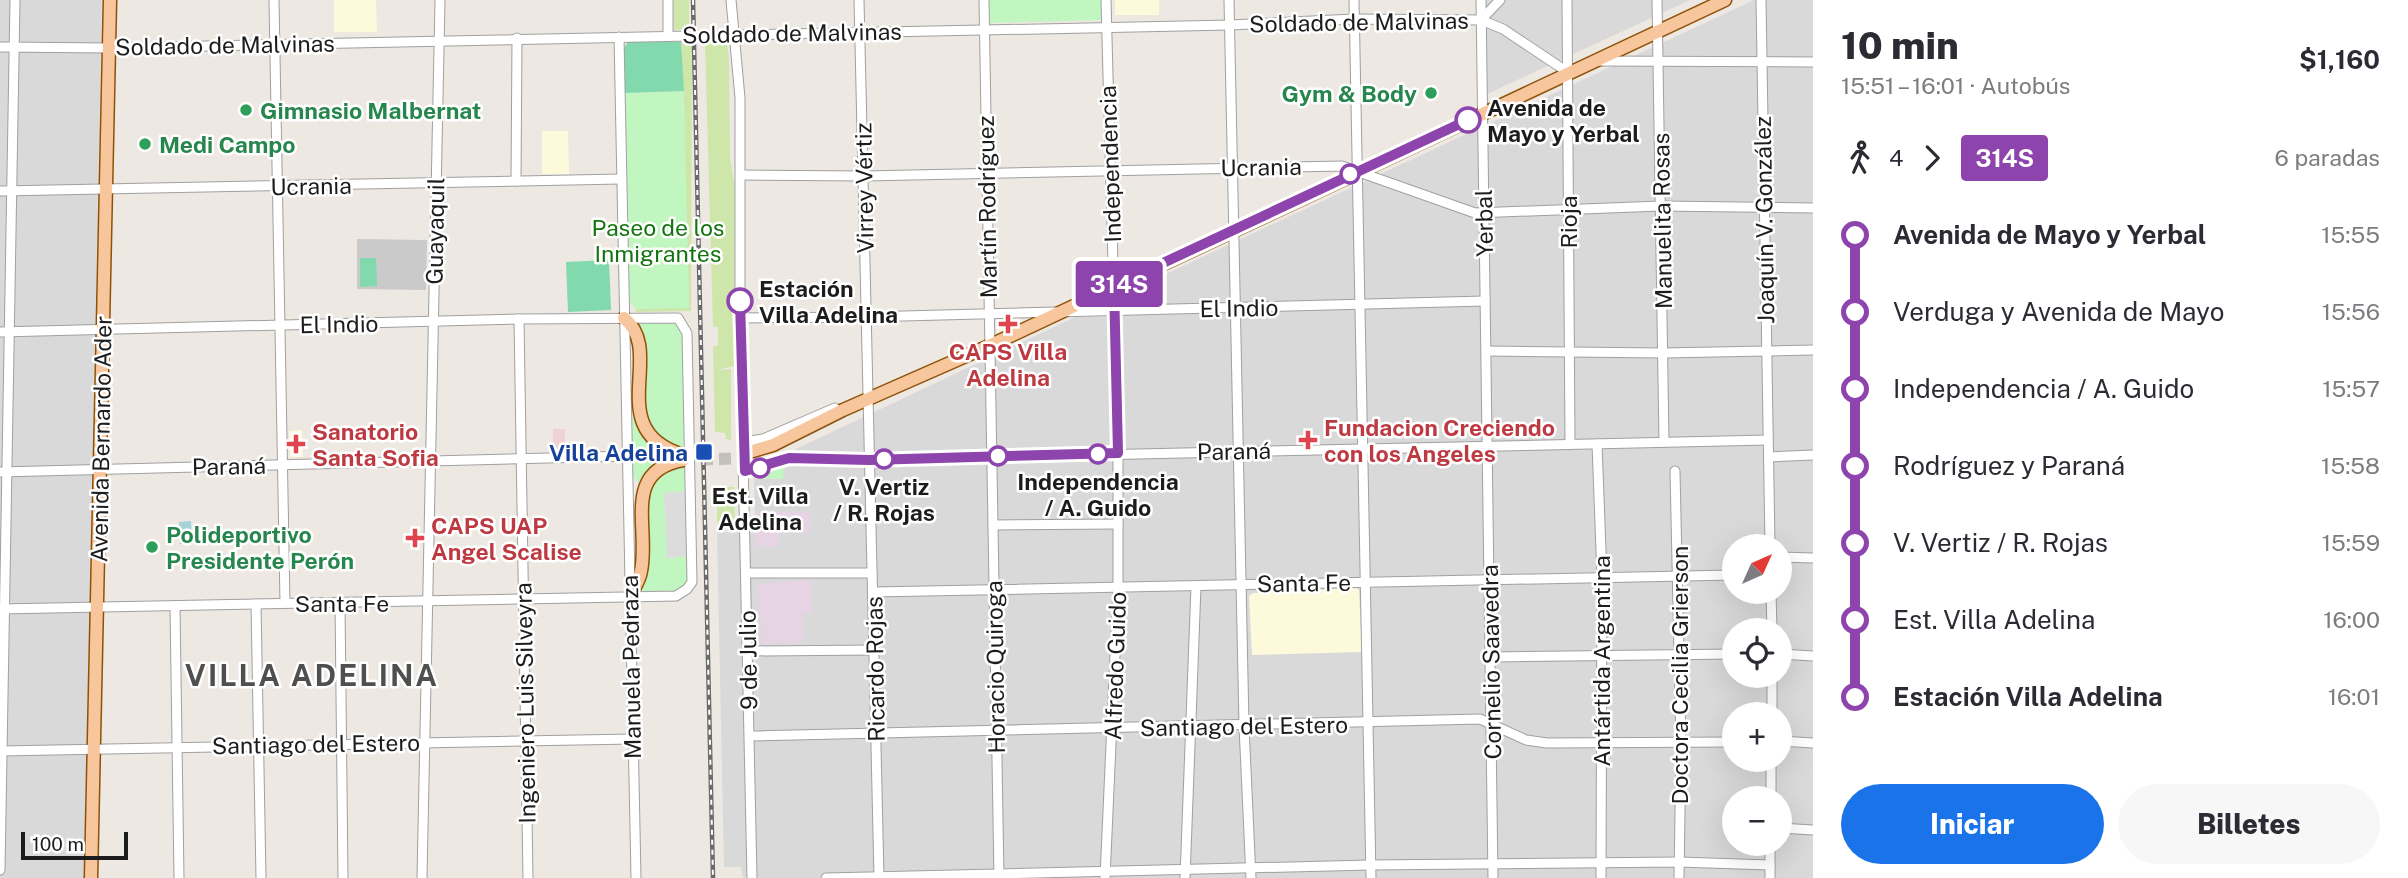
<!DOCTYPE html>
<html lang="es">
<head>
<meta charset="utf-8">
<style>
  :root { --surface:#fff; --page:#f7f7f7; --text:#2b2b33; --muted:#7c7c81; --accent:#1a73e8 }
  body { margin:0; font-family:"Public Sans",sans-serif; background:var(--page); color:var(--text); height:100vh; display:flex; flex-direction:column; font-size:26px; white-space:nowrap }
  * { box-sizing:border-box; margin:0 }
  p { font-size:23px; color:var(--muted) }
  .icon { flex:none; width:38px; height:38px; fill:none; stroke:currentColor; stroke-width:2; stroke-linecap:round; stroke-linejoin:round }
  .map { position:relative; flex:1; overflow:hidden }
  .panel { display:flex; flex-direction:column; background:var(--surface); width:595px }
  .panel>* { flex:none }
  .badge { padding:0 14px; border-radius:5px; font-size:24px; line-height:46px }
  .needle { width:46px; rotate:45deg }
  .tools { position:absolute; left:1722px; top:534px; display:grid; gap:14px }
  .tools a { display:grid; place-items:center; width:70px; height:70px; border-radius:50%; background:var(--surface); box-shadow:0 7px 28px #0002; font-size:35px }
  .scale { position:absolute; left:21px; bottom:18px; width:107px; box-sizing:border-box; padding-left:7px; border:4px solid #1c1c1c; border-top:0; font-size:19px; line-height:24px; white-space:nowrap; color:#1c1c1c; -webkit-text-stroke:5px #fff; paint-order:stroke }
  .map>.badge { position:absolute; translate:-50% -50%; box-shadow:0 0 0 4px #fff }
  .legs { display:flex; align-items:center; gap:10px; height:77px; padding:0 28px; font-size:23px }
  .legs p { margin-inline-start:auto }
  .summary { display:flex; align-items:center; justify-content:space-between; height:119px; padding:0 28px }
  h1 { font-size:38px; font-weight:800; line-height:52px }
  .cta { display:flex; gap:14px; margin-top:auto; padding:14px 28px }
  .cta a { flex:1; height:80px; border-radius:42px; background:var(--accent); color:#fff; font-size:28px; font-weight:800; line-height:80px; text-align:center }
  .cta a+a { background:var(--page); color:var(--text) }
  ul { padding:0 28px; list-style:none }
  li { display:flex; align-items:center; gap:24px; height:77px; font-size:26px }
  li i { display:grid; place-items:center; width:10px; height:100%; margin:0 9px; background:currentColor }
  li i::after { content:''; width:18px; height:18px; margin:-9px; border:5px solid; border-radius:50%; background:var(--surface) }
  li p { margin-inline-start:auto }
  li:first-child i { background:linear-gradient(#0000 50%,currentColor 0) }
  li:last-child i { background:linear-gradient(currentColor 50%,#0000 0) }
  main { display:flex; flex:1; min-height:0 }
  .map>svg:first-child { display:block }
</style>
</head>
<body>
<main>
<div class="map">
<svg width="1813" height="878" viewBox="0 0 1813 878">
  <rect width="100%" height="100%" fill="#ede8e2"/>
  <g fill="#dad9d9" fill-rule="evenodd">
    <polygon points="0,0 102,0 84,878 0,878"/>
    <polygon points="1485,0 1690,0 1485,95"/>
    <path d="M1754 0H1813V878H743L741 867H724L717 532 755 533 754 478 782 479 784 465 796 449 1075 317 1121 316 1123 294ZM1734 546H1780V592H1734ZM1734 630H1780V676H1734ZM1734 714H1780V760H1734ZM1734 798H1780V844H1734Z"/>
  </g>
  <rect fill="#eed2d4" x="553" y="429" width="12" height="22"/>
  <g fill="#e6d4e5">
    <polygon points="809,512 810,533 779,533 779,546 756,547 755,513"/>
    <polygon points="811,580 812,613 802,613 803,643 762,644 758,584"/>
  </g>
  <g fill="#fdf9db">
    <polygon points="334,0 376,0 377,32 334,32"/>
    <rect x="1115" y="0" width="44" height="15"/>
    <polygon points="542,131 568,131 569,174 542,174"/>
    <polygon points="1018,315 1018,324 997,333 999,318"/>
    <polygon points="302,430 303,457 290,457 289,431"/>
    <polygon points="1356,588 1359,590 1362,652 1252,655 1249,596 1253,593"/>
  </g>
  <polygon fill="#cacaca" points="357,239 427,240 426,290 357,289"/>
  <g fill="#cee6aa">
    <polygon points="673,0 689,0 689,29 674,30"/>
    <polygon points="721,40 727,44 729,59 730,158 735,188 734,366 717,370 731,369 731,440 726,439 725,433 715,432 713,347 718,345 718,327 713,327 705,42"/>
    <polygon points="681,42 692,42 691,311 635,312 636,309 689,307"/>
    <polygon points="717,487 734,487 735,524 717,523"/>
  </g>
  <g fill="#c2f6c0">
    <polygon points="989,0 1106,0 1106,20 990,23"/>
    <polygon points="684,91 689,308 636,309 630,302 625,93"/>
    <polygon points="670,320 677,323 683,335 684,448 669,446 646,422 634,321"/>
    <polygon points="636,417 642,434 653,445 653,468 641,485 631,474 631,418"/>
    <polygon points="685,463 686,491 664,493 668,558 689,556 688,582 672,592 638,592 646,500 659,473"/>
    <polygon points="784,465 783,479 754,478 762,471"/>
  </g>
  <g fill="#83d9ae">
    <polygon points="628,42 681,42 684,91 625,93 624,48"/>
    <polygon points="360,258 376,258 377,286 360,287"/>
    <polygon points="609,260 611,310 568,312 566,262"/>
  </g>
  <polygon fill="#dcdcdc" points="686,491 689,556 667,558 664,493"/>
  <polygon fill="#a4d3d9" points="191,521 192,544 180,544 179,522"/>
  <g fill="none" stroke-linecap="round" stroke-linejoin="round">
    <polyline stroke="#c3bfba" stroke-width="12" stroke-dasharray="12 6" stroke-linecap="butt" points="683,460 750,458"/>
    <defs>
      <g id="minor">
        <polyline points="274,0 285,603"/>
        <polyline points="668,0 668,36"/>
        <polyline points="731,0 740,98 740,318 752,878"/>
        <polyline points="859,0 879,878"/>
        <polyline points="984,0 999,877"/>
        <polyline points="1229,0 1244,726 1251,878"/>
        <polyline points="1354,0 1371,878"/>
        <polyline points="1481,0 1493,878"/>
        <polyline points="1567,0 1570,444"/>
        <polyline points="1657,0 1664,442"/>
        <polyline points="1761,0 1770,546"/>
        <polyline points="1481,20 1500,0"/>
        <polyline points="619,37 636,878"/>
        <polyline points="0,47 109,48 1230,25 1354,19 1481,20 1503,29 1569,73"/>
        <polyline points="1596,61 1813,62"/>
        <polyline points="742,175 865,176 1342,166 1475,213 1661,206 1813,208"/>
        <polyline points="516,181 517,38"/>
        <polyline points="0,191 621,179"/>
        <polyline points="740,318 865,317 1485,301"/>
        <polyline points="519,319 528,878"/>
        <polyline points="0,332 519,319 678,318 687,333 692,582 687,589 676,596 0,609"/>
        <polyline points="1487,351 1663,353 1813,350"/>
        <polyline points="744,442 763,439 835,408"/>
        <polyline points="1597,444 1602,577 1601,878"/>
        <polyline points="1769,457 1813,455"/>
        <polyline points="745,471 789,458 869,460 1768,440"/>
        <polyline points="1675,471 1681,745 1679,878"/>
        <polyline points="0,472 627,456"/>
        <polyline points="993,525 1118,524"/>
        <polyline points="1780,557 1813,558"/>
        <polyline points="746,573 872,573"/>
        <polyline points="873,592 1734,575"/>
        <polyline points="1771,592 1772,630"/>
        <polyline points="340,602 343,878"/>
        <polyline points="256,604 261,878"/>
        <polyline points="175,606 179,878"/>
        <polyline points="748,651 874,650"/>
        <polyline points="1780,654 1813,656"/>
        <polyline points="1491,657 1734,654"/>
        <polyline points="1772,714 1772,676"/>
        <polyline points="750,736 1480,719 1526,740 1547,743 1734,742"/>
        <polyline points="1780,741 1813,743"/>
        <polyline points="0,751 633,739"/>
        <polyline points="1771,798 1771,760"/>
        <polyline points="1780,828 1813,830"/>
        <polyline points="0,870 15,0"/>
        <polyline points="422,878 440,0"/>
        <polyline points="826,878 1370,865 1679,862 1770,865"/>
        <polyline points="1105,878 1118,588 1118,453 1106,0"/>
        <polyline points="1185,878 1196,586"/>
        <polyline points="1770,878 1770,844"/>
      </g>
      <g id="major">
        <path d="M624 318C667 352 601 430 683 455"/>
        <polyline points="749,452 773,445 843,410 991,345 1725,0"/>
        <path d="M630 596C634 588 640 580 641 571 650 528 621 471 683 460"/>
        <polyline points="91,878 110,0"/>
      </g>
    </defs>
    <use href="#minor" stroke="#a0a0a0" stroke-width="11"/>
    <use href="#major" stroke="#8e5207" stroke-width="15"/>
    <use href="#minor" stroke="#fff" stroke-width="9"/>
    <use href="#major" stroke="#f7c69d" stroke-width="12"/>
    <defs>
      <polyline id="rail" points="693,0 713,878"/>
    </defs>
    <use href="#rail" stroke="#6a6a6a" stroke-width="4.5"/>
    <use href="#rail" stroke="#fff" stroke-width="2" stroke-dasharray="5" stroke-linecap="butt"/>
  </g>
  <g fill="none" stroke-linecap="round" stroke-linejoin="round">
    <defs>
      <polyline id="line-1" points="740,301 745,471 789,458 869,460 1118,453 1114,286 1468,120"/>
    </defs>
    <use href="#line-1" stroke="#fff" stroke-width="16"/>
    <use href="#line-1" stroke="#8e44ad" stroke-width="10"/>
  </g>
  <g fill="#2e9e5b" stroke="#fff" stroke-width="2.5">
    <circle cx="1431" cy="93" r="7"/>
    <circle cx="246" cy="110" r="7"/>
    <circle cx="145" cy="144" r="7"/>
    <circle cx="152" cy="547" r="7"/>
  </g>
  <g fill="#fff" stroke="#8e44ad" stroke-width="3.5">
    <circle cx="1468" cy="120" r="12"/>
    <circle cx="1350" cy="174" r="9"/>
    <circle cx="740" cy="301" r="12"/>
    <circle cx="1098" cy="454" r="9"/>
    <circle cx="998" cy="456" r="9"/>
    <circle cx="884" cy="459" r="9"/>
    <circle cx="760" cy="468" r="9"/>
  </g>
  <g fill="#e0444e" stroke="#fff" stroke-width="2.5">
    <path d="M1004.5 313.5h7v7h7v7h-7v7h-7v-7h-7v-7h7z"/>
    <path d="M1304.5 429.5h7v7h7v7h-7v7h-7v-7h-7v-7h7z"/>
    <path d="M292.5 433.5h7v7h7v7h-7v7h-7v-7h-7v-7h7z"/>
    <path d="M411.5 527.5h7v7h7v7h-7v7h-7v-7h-7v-7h7z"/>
  </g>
  <rect fill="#1a4fb4" stroke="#fff" stroke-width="2.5" x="695" y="443" width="18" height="18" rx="3.5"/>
  <g text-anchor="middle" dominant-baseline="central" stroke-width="5" stroke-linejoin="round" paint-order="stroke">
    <g font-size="23" fill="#1c1c1c" stroke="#fff">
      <text transform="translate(1359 22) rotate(-1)">Soldado de Malvinas</text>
      <text transform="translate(792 33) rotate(-1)">Soldado de Malvinas</text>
      <text transform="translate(225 45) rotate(-1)">Soldado de Malvinas</text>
      <text transform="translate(1110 164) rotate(-92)">Independencia</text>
      <text transform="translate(1261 167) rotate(-1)">Ucrania</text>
      <text transform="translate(311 186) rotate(-1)">Ucrania</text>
      <text transform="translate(864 188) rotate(-91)">Virrey Vértiz</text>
      <text transform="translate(987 207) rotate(-91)">Martín Rodríguez</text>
      <text transform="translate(1764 220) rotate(-91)">Joaquín V. González</text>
      <text transform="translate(1662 221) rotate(-91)">Manuelita Rosas</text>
      <text transform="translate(1568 222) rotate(-90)">Rioja</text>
      <text transform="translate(1484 223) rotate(-91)">Yerbal</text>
      <text transform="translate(435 231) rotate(-89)">Guayaquil</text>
      <text transform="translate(1239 308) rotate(-1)">El Indio</text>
      <text transform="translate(339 324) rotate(-1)">El Indio</text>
      <text transform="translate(101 439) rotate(-89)">Avenida Bernardo Ader</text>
      <text transform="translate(1234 451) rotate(-1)">Paraná</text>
      <text transform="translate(229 466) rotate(-1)">Paraná</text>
      <text transform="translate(1304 583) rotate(-1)">Santa Fe</text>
      <text x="342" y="603">Santa Fe</text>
      <text transform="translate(748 660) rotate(-91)">9 de Julio</text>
      <text transform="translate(1601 661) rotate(-90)">Antártida Argentina</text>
      <text transform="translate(1491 662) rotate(-91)">Cornelio Saavedra</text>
      <text transform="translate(1115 666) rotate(-88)">Alfredo Guido</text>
      <text transform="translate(631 667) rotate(-91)">Manuela Pedraza</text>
      <text transform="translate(995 667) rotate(-91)">Horacio Quiroga</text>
      <text transform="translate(875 669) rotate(-91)">Ricardo Rojas</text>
      <text transform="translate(1679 675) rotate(-90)">Doctora Cecilia Grierson</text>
      <text transform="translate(525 703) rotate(-91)">Ingeniero Luis Silveyra</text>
      <text transform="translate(1244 726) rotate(-1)">Santiago del Estero</text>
      <text transform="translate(316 744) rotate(-1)">Santiago del Estero</text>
    </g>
    <g font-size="23" font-weight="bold" fill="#27864d" stroke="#fff" text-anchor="start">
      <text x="1417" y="93" text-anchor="end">Gym &amp; Body</text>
      <text x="260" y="110">Gimnasio Malbernat</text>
      <text x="159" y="144">Medi Campo</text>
      <text x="166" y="534">Polideportivo<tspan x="166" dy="26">Presidente Perón</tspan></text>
    </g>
    <g font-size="23" font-weight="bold" fill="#1c1c1c" stroke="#fff">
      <text x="1487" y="107" text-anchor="start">Avenida de<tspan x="1487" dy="26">Mayo y Yerbal</tspan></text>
      <text x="759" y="288" text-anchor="start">Estación<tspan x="759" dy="26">Villa Adelina</tspan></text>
      <text x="1098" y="481">Independencia<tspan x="1098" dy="26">/ A. Guido</tspan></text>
      <text x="884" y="486">V. Vertiz<tspan x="884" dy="26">/ R. Rojas</tspan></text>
      <text x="760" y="495">Est. Villa<tspan x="760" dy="26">Adelina</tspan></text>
    </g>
    <g font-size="23" fill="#137410" stroke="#fff">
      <text x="658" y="227">Paseo de los<tspan x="658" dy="26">Inmigrantes</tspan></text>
    </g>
    <g font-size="23" font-weight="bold" fill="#be3a42" stroke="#fff" text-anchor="start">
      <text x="1008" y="351" text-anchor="middle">CAPS Villa<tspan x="1008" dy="26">Adelina</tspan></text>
      <text x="1324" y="427">Fundacion Creciendo<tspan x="1324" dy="26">con los Angeles</tspan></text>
      <text x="312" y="431">Sanatorio<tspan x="312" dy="26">Santa Sofia</tspan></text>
      <text x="431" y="525">CAPS UAP<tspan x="431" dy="26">Angel Scalise</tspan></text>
    </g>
    <g font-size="23" font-weight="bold" fill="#164399" stroke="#fff" text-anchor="end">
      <text x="688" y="452">Villa Adelina</text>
    </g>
    <g font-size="30" font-weight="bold" letter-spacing="2" fill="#4f4f4f" stroke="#fff">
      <text x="312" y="675">VILLA ADELINA</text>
    </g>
  </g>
</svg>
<div class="tools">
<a><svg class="needle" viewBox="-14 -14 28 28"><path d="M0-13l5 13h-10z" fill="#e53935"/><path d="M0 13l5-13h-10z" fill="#7c7c81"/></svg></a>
<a><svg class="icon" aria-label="locate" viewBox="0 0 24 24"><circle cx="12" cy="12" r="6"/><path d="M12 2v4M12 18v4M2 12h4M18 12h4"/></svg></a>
<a>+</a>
<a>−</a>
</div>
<div class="scale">100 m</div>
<b class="badge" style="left:1119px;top:284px;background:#8e44ad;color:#fff">314S</b>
</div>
<section class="panel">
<div class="summary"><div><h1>10 min</h1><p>15:51 – 16:01 · Autobús</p></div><b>$1,160</b></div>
<div class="legs"><svg class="icon" aria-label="walk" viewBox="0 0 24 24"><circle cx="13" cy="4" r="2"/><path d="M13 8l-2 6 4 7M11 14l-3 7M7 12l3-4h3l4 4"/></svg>4<svg class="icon" aria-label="forward" viewBox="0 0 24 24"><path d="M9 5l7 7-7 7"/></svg><b class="badge" style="background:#8e44ad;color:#fff">314S</b><p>6 paradas</p></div>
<ul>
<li><i style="color:#8e44ad"></i><b>Avenida de Mayo y Yerbal</b><p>15:55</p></li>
<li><i style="color:#8e44ad"></i><span>Verduga y Avenida de Mayo</span><p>15:56</p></li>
<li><i style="color:#8e44ad"></i><span>Independencia / A. Guido</span><p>15:57</p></li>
<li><i style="color:#8e44ad"></i><span>Rodríguez y Paraná</span><p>15:58</p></li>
<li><i style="color:#8e44ad"></i><span>V. Vertiz / R. Rojas</span><p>15:59</p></li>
<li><i style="color:#8e44ad"></i><span>Est. Villa Adelina</span><p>16:00</p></li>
<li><i style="color:#8e44ad"></i><b>Estación Villa Adelina</b><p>16:01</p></li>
</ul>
<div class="cta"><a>Iniciar</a><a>Billetes</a></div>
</section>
</main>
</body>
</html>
